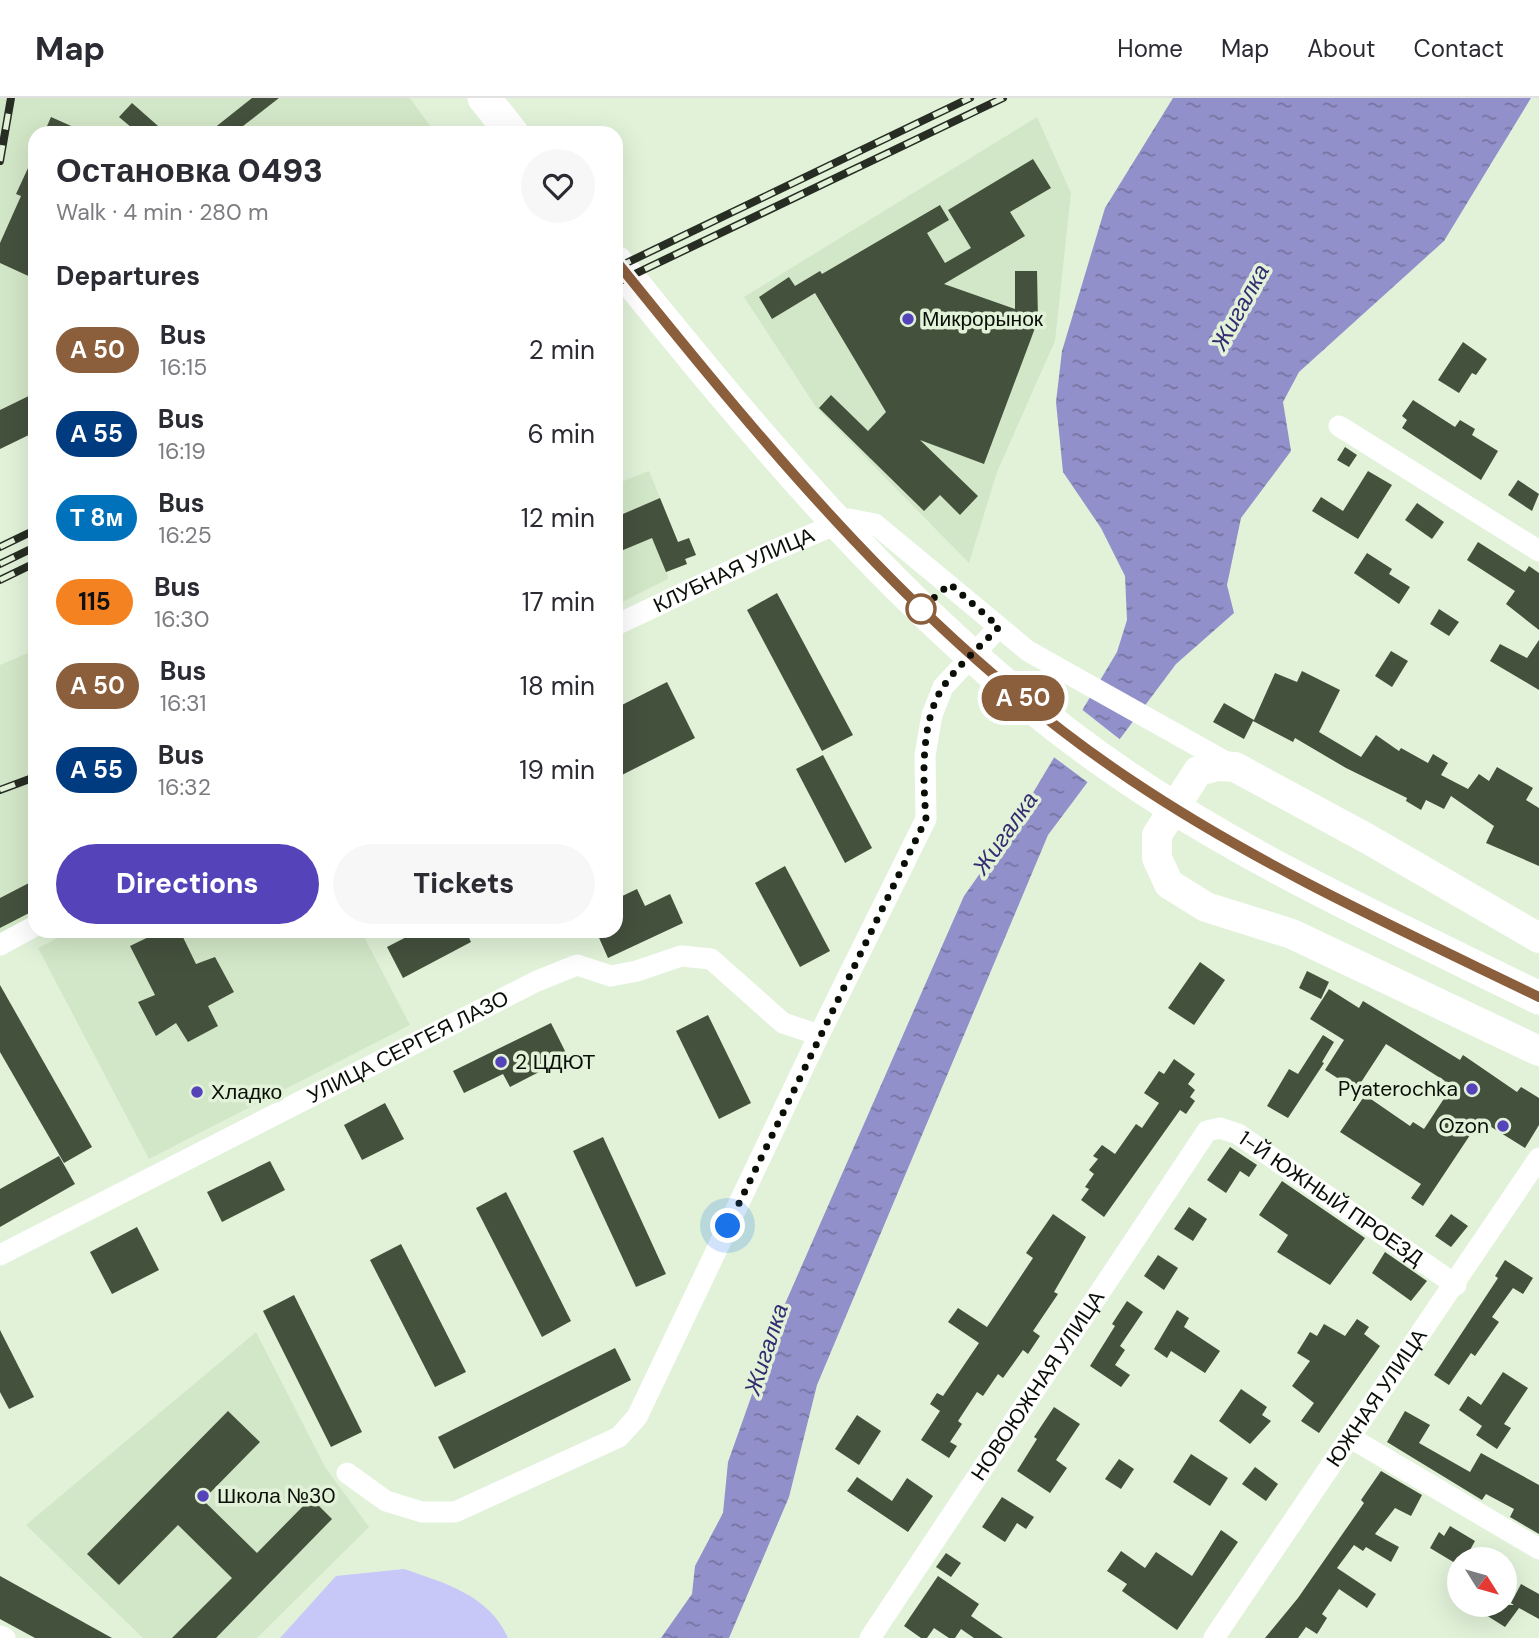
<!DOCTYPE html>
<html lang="en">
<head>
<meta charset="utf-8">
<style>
  :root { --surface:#fff; --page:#f7f7f7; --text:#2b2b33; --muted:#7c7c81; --line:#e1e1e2; --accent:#5543ba }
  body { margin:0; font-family:"DM Sans",sans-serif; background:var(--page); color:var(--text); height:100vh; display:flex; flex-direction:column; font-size:26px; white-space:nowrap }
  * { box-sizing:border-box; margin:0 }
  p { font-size:23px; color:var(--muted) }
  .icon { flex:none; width:38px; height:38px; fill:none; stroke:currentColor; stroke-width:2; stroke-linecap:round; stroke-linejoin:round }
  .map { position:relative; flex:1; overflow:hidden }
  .sheet { position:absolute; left:28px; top:28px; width:595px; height:812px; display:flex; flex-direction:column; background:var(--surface); border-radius:21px; box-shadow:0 7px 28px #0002 }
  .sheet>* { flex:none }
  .badge { padding:0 14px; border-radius:23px; font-size:24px; line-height:46px }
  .needle { width:46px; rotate:127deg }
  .controls { position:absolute; left:1447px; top:1449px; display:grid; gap:14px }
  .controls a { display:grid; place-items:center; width:70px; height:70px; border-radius:50%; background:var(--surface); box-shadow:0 7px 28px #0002; font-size:35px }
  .you { position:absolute; width:35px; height:35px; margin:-18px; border:5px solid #fff; border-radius:50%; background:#1a73e8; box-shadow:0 0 0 10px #1a73e833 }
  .map>.badge { position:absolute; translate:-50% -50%; box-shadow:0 0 0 4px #fff }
  h2 { padding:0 28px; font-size:26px; line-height:63px }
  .round { display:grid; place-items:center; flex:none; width:74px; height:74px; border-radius:37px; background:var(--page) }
  .headline { display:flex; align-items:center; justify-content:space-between; height:119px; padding:0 28px }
  h1 { font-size:33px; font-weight:800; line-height:52px }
  .action { display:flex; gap:14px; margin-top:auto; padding:14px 28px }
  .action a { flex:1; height:80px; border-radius:42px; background:var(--accent); color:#fff; font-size:28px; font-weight:800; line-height:80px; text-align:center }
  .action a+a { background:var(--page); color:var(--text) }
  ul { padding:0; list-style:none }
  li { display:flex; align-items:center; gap:21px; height:84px; padding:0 28px }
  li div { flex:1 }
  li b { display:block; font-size:26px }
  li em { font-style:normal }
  li .badge { min-width:77px; font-weight:700; text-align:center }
  header { display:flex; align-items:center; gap:42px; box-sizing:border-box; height:98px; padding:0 35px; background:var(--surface); border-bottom:2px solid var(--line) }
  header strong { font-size:33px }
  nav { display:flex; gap:38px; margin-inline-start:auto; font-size:24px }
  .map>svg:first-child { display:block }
</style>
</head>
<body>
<header>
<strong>Map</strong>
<nav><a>Home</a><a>Map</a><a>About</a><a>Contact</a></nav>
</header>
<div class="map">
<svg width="1539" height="1540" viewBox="0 0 1539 1540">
  <defs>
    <pattern id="water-ripples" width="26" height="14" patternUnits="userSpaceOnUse" patternTransform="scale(1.75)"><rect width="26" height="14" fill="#9190ca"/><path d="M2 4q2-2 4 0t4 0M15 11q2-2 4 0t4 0" fill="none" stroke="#7574a2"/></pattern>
  </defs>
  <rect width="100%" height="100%" fill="#e1f2d9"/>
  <g fill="#d2e7c7">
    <polygon points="0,0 410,0 435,35 35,35 35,334 0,351"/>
    <polygon points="1037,19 1071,95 1055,243 997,374 969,465 816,309 744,199"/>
    <polygon points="649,373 678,444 689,440 696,457 686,461 687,466 667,474 668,481 616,507 616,386"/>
    <polygon points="35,552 35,821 0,840 0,567"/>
    <polygon points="71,833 361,833 410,927 149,1061 38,850"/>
    <polygon points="256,1234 325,1369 369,1429 257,1540 143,1540 26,1427"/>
  </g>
  <path fill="#c7c8f7" d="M404 1471C445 1485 489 1497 508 1540H280L336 1478Z"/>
  <polygon fill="url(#water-ripples)" points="1173,0 1531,0 1444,143 1299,274 1283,304 1291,353 1241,420 1227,487 1234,515 1176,566 1048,737 817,1287 789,1399 729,1540 661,1540 692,1496 695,1468 723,1415 728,1364 781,1215 964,798 1012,730 1117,554 1127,522 1125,478 1101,430 1063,374 1056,304 1062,253 1105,110"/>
  <polygon fill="#e1f2d9" points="1080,610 1122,643 1090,686 1051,657"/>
  <g fill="#44513d">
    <polygon points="252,0 279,0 234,35 208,35"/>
    <polygon points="132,5 166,35 138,35 119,19"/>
    <polygon points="51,19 87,35 44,35"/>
    <polygon points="35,55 35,181 0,165 0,145 21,98 16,96"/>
    <polygon points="1033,61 1051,90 1010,114 1025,138 944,186 1015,211 1015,173 1037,173 1038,222 984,366 920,342 978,398 960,417 940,397 924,413 819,310 831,297 868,333 886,314 815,195 772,221 759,199 789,179 795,188 820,173 822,176 940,107 949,122 927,135 945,165 971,150 948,112"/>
    <polygon points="1463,244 1487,261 1476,277 1472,275 1459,295 1438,282"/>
    <polygon points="35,295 35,334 0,351 0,312"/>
    <polygon points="1413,302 1455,329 1460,322 1475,331 1472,337 1498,353 1481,382 1402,330 1407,322 1402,318"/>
    <polygon points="1345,349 1357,357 1349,369 1337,362"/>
    <polygon points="1368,373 1392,387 1358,441 1312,413 1321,399 1343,413"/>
    <polygon points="1518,382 1539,396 1532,413 1508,397"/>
    <polygon points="660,400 678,444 689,440 696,457 685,461 687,466 666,474 652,440 616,455 616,419"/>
    <polygon points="1417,405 1444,424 1432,441 1405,422"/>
    <polygon points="1478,444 1525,474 1529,468 1539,475 1539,532 1506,506 1515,493 1467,462"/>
    <polygon points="1367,455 1392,471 1389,476 1410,489 1399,506 1354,475"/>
    <polygon points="777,495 853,637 822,653 747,512"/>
    <polygon points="1439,511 1459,524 1449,538 1430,526"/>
    <polygon points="1539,542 1539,592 1490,563 1500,546 1527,560"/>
    <polygon points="1391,553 1408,563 1392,589 1375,578"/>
    <polygon points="1302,573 1340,592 1319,634 1361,659 1376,637 1399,653 1401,650 1428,665 1433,656 1448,665 1441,677 1468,691 1479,676 1489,683 1497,669 1533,690 1526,702 1539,710 1539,768 1486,745 1494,728 1451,698 1444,711 1426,702 1421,712 1406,703 1407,700 1346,670 1295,640 1293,644 1253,623 1244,641 1213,624 1224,605 1254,622 1275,575 1297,584"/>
    <polygon points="667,584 695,640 616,680 616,610"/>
    <polygon points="823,657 872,750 845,765 796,671"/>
    <polygon points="785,768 830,853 800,869 755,785"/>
    <polygon points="29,785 35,796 35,812 0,830 0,800"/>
    <polygon points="637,791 645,808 670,796 683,825 608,860 596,833 616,833 616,801"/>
    <polygon points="161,833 180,833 196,866 215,859 234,894 208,908 218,928 188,944 176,925 156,938 138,904 155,897 130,848"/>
    <polygon points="418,833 466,833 471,844 403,880 387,849"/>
    <polygon points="1200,864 1225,882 1194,927 1168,910"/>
    <polygon points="1307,873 1329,884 1321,901 1299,890"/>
    <polygon points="0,887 92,1049 64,1065 0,954"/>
    <polygon points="1329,891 1359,910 1363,903 1460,962 1463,957 1517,994 1521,989 1539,1000 1539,1027 1525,1050 1480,1022 1423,1108 1411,1100 1421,1086 1340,1034 1365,997 1410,1028 1413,1024 1424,1031 1445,999 1438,994 1445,983 1386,946 1356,992 1325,972 1344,942 1310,921"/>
    <polygon points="708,917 751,1005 719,1021 676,933"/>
    <polygon points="551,925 568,959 510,989 503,976 464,995 453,973"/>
    <polygon points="1323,937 1334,944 1322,964 1324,965 1288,1020 1267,1008 1289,971 1298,976"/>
    <polygon points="1174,961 1195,976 1188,986 1195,992 1190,999 1195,1003 1186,1016 1180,1012 1104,1119 1081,1102 1089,1091 1085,1089 1094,1076 1089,1072 1098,1061 1093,1058 1102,1047 1115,1056 1136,1026 1142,1030 1159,1005 1144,995 1159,973 1164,976"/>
    <polygon points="385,1005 404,1041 362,1062 344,1027"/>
    <polygon points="603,1039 666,1176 636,1189 573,1053"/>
    <polygon points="1230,1049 1257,1067 1249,1079 1240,1073 1226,1095 1207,1082"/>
    <polygon points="59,1058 75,1086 0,1129 0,1091"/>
    <polygon points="270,1063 285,1092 222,1124 207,1094"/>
    <polygon points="1282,1083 1365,1140 1330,1187 1277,1154 1288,1137 1259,1117"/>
    <polygon points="506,1094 571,1223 542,1239 476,1110"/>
    <polygon points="1189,1109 1207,1121 1193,1143 1174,1131"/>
    <polygon points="1053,1116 1086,1139 1054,1194 1058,1196 1033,1233 1040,1238 1028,1256 1023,1252 1003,1280 998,1276 983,1298 977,1294 958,1323 962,1326 950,1344 957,1348 949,1360 921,1342 940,1313 930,1306 937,1295 943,1298 979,1245 948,1224 958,1210 987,1229 1033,1160 1026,1155"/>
    <polygon points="1451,1116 1468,1128 1451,1149 1435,1138"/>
    <polygon points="137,1129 159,1172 112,1196 90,1154"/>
    <polygon points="401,1146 466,1274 435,1289 370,1162"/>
    <polygon points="1385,1154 1427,1183 1411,1203 1372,1175"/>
    <polygon points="1158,1157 1178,1170 1164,1192 1144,1178"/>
    <polygon points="1505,1162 1533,1180 1523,1196 1513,1190 1492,1219 1499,1224 1475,1258 1471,1255 1449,1287 1434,1277 1498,1180 1495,1178"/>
    <polygon points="294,1197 362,1334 331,1349 263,1213"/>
    <polygon points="1127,1203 1143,1214 1120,1248 1125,1252 1115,1267 1130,1277 1121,1289 1090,1268 1115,1228 1112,1226"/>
    <polygon points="1177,1212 1189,1220 1184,1229 1220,1253 1205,1275 1171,1253 1167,1260 1154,1251"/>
    <polygon points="1357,1221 1369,1229 1364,1236 1380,1248 1319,1335 1301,1323 1314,1305 1292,1288 1310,1263 1297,1255 1310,1234 1317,1238 1324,1226 1345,1238"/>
    <polygon points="0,1232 34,1299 9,1311 0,1294"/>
    <polygon points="615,1250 631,1282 454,1371 438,1339"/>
    <polygon points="1503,1274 1528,1290 1504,1326 1511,1330 1497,1351 1476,1337 1482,1328 1459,1312 1468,1298 1481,1307"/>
    <polygon points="1241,1291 1267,1309 1262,1317 1271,1323 1250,1346 1219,1323"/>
    <polygon points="1054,1309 1080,1326 1056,1362 1067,1370 1050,1395 1017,1373 1037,1341 1034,1339"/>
    <polygon points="228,1313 260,1344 203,1402 257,1455 311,1400 332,1421 216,1540 172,1540 232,1480 178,1427 119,1487 87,1456"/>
    <polygon points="1405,1313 1430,1327 1419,1345 1470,1374 1481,1355 1539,1387 1539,1436 1510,1419 1514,1411 1486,1396 1482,1402 1387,1344"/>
    <polygon points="857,1317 881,1333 859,1367 835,1351"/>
    <polygon points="1191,1356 1228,1380 1210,1408 1173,1384"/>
    <polygon points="1119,1361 1134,1371 1121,1391 1105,1381"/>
    <polygon points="1255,1369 1278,1386 1266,1403 1242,1386"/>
    <polygon points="1381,1373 1422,1397 1411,1418 1395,1410 1375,1436 1399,1449 1391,1464 1366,1449 1363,1453 1354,1447 1337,1470 1376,1496 1367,1510 1339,1491 1322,1516 1327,1520 1317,1536 1306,1529 1298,1540 1265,1540 1298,1500 1364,1405 1361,1402"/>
    <polygon points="857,1379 892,1403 907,1380 933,1398 908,1434 847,1393"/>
    <polygon points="1002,1399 1034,1419 1026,1431 1017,1425 1005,1444 982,1429"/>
    <polygon points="1450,1428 1475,1443 1465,1461 1460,1461 1460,1468 1430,1450 1439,1434 1444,1438"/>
    <polygon points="1221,1432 1238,1444 1177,1532 1122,1493 1127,1486 1107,1473 1121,1453 1145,1470 1156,1454 1192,1478"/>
    <polygon points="946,1455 961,1465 951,1479 936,1469"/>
    <polygon points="0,1478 112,1540 35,1540 0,1521"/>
    <polygon points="938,1478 979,1506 971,1518 1003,1540 974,1540 961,1531 955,1540 949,1540 934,1530 927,1540 921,1540 904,1528"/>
    <polygon points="1521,1486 1539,1496 1539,1521 1519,1510 1505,1529 1470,1507 1514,1507 1511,1505"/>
  </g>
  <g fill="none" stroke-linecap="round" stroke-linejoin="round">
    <g stroke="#fff" stroke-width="21">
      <polyline points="1339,328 1539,453"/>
      <path id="s1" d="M616 527 770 454 849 421 875 426 1028 553 1233 668"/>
      <polyline points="0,847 35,828"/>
      <path id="s2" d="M0 1157 537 883 577 867 611 878 637 873 681 858 711 861 783 925 819 937"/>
      <polyline points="1351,1340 1539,1451"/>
      <polyline points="347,1375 386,1403 422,1414 455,1414 619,1339 637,1319 819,937 926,721 925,657 932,617 943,589 999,529"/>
      <polyline points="0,1538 5,1540"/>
      <path id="s3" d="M870 1540 1207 1033 1220 1030 1238 1036 1456 1187"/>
      <path id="s4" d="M1214 1540 1539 1060"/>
    </g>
    <polyline stroke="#fff" stroke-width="30" points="1539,840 1368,741 1235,669 1218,668 1198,673 1157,737 1157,760 1169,786 1206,809 1292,836 1539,953"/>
    <g stroke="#fff" stroke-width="33">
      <polyline points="484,0 512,35"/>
      <path d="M616 164C769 353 926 545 1131 682 1259 768 1401 832 1539 900"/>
    </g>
    <defs>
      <g id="rail">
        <polyline points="0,63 11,0"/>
        <polyline points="616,170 970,0"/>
        <polyline points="616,185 1003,0"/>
        <polyline points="0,449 35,432"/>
        <polyline points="0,466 35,449"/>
        <polyline points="0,482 35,465"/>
        <polyline points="0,692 35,679"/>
      </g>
    </defs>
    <use href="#rail" stroke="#272d23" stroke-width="8"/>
    <use href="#rail" stroke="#e1f2d9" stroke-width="5" stroke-dasharray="16" stroke-linecap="butt"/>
  </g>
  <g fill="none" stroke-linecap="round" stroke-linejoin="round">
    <defs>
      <path id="line" d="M616 163C769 353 926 545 1131 682 1259 768 1401 832 1539 899"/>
    </defs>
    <use href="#line" stroke="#fff" stroke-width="16"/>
    <use href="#line" stroke="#8b5e3c" stroke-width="10"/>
    <path stroke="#0a0f07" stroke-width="7" stroke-dasharray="0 12.6" d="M728 1128 926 721C923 681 920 624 943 589 958 567 981 548 999 529L950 486 921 511"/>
  </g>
  <g fill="#5543ba" stroke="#e1f2d9" stroke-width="2.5">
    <circle cx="908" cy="221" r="7"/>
    <circle cx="501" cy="964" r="7"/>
    <circle cx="1472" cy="991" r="7"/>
    <circle cx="197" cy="994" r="7"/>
    <circle cx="1503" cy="1028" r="7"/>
    <circle cx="203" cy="1398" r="7"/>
  </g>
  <circle fill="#fff" stroke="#8b5e3c" stroke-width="3.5" cx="921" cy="511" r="14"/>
  <g text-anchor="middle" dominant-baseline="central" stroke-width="7" stroke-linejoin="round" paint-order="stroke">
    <g font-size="21" fill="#0a0f07" stroke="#e1f2d9" text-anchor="start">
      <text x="922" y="221">Микрорынок</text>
      <text x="515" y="964">2 ЦДЮТ</text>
      <text x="1458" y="991" text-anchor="end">Pyaterochka</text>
      <text x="211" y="994">Хладко</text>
      <text x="1489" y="1028" text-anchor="end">Ozon</text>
      <text x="217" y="1398">Школа №30</text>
    </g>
    <g font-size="21" fill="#0a0f07" stroke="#e1f2d9">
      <text stroke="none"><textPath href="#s1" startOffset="130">КЛУБНАЯ УЛИЦА</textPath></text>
      <text stroke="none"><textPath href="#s2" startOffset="458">УЛИЦА СЕРГЕЯ ЛАЗО</textPath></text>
      <text stroke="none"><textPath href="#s3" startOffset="754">1-Й ЮЖНЫЙ ПРОЕЗД</textPath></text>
      <text stroke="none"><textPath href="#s3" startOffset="303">НОВОЮЖНАЯ УЛИЦА</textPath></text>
      <text stroke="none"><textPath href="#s4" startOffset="290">ЮЖНАЯ УЛИЦА</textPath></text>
    </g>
    <g font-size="23" font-style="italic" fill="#342b70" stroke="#e1f2d9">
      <text transform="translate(1240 209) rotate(-61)">Жигалка</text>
      <text transform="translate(1005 735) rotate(-55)">Жигалка</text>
      <text transform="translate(766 1251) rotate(-72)">Жигалка</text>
    </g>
  </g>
</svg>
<div class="controls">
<a><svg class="needle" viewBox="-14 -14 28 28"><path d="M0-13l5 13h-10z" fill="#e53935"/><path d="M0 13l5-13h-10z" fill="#7c7c81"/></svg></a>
</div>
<div class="you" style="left:728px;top:1128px"></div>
<b class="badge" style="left:1023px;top:600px;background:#8b5e3c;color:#fff">А 50</b>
<section class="sheet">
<div class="headline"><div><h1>Остановка 0493</h1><p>Walk · 4 min · 280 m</p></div><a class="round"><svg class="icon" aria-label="heart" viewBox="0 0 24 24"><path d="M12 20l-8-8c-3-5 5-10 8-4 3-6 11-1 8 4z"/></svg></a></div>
<h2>Departures</h2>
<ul>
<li><span class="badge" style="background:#8b5e3c;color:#fff">А 50</span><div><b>Bus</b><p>16:15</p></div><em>2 min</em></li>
<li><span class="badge" style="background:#003b80;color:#fff">А 55</span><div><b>Bus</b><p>16:19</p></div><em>6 min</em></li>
<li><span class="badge" style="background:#0072bc;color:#fff">Т 8м</span><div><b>Bus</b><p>16:25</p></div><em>12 min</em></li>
<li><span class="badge" style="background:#f58220;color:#111">115</span><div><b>Bus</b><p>16:30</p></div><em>17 min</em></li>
<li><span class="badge" style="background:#8b5e3c;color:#fff">А 50</span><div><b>Bus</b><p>16:31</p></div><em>18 min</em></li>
<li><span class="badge" style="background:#003b80;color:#fff">А 55</span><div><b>Bus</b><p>16:32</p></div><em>19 min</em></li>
</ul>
<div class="action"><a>Directions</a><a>Tickets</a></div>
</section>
</div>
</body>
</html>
